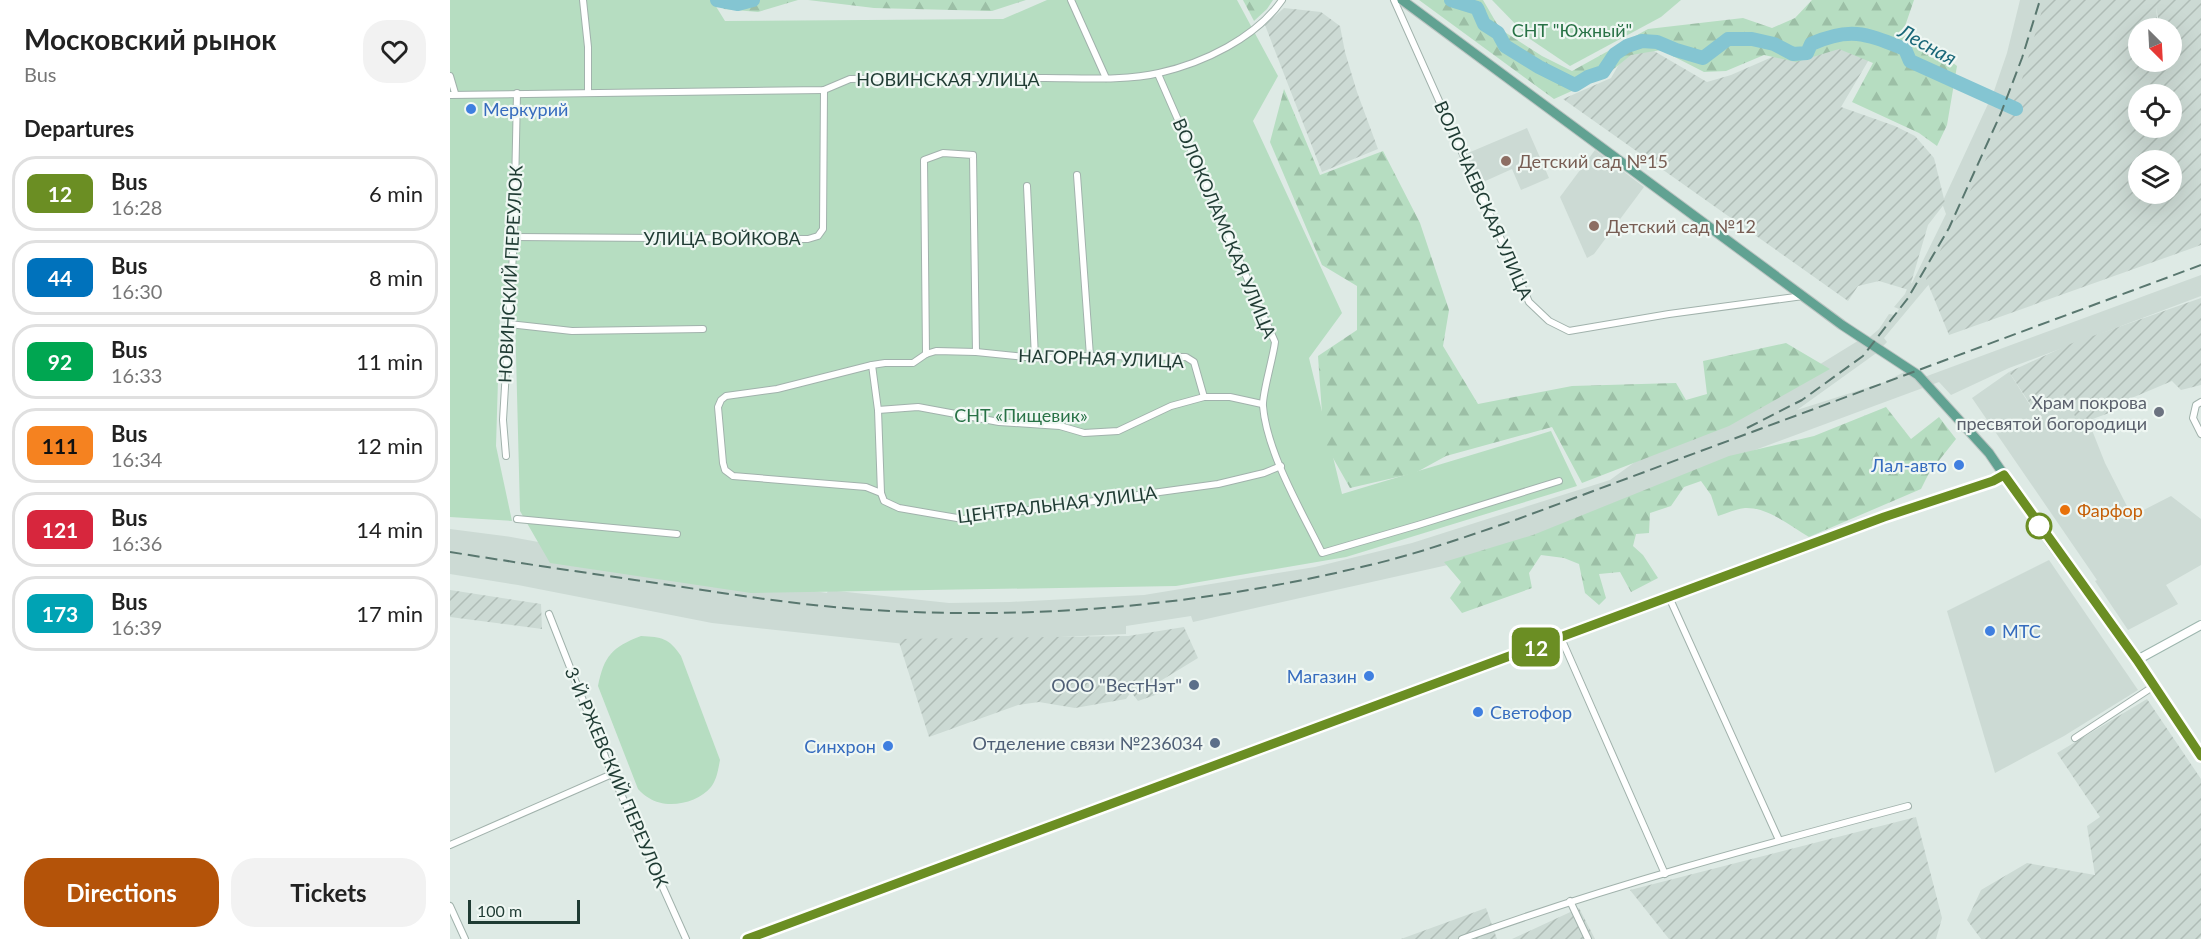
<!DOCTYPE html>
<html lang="en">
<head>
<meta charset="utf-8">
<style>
  :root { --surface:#fff; --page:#f2f2f2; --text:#222; --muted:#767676; --line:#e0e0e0; --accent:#b45309 }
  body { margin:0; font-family:Lato,sans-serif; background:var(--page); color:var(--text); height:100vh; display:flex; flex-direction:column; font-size:22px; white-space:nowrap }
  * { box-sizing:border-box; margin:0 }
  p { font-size:20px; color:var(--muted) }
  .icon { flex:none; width:33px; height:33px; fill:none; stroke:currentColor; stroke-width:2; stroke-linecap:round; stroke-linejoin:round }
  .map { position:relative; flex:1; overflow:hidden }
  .drawer { display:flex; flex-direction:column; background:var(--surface); width:450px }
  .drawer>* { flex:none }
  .badge { padding:0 12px; border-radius:9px; font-size:21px; line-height:39px }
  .needle { width:39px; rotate:156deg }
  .fabs { position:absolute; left:1678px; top:18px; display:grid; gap:12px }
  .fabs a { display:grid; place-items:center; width:54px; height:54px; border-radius:50%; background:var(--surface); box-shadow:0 6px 24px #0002; font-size:30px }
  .scale { position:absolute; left:18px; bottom:15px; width:112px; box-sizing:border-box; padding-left:6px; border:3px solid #1f3b33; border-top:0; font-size:16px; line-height:21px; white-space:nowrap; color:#1f3b33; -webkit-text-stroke:4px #eff7f3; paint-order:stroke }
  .map>.badge { position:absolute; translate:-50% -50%; box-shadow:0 0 0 3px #fff }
  h2 { padding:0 24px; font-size:22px; line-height:54px }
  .round { display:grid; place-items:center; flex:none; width:63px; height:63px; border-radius:24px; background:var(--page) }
  .headline { display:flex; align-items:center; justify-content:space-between; height:102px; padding:0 24px }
  h1 { font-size:28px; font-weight:700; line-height:45px }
  .primary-button { display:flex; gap:12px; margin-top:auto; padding:12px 24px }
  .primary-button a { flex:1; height:69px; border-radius:24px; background:var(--accent); color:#fff; font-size:24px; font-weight:700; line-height:69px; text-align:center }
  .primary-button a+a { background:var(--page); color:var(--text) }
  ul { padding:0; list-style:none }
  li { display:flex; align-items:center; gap:18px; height:75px; margin:0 12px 9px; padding:0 12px; border:3px solid var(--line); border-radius:24px }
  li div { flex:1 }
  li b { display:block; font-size:22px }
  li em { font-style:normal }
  li .badge { min-width:66px; font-weight:700; text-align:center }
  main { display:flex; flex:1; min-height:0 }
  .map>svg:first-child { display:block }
</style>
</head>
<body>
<main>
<section class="drawer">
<div class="headline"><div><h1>Московский рынок</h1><p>Bus</p></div><a class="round"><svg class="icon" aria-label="heart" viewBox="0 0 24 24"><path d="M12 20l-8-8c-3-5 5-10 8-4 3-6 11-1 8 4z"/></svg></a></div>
<h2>Departures</h2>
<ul>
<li><span class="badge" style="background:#6b8e23;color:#fff">12</span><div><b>Bus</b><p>16:28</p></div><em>6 min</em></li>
<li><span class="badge" style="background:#0072bc;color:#fff">44</span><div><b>Bus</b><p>16:30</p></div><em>8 min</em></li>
<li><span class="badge" style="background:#00a651;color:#fff">92</span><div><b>Bus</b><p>16:33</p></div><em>11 min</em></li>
<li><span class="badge" style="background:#f58220;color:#111">111</span><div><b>Bus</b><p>16:34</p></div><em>12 min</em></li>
<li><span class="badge" style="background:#d7263d;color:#fff">121</span><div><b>Bus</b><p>16:36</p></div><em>14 min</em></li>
<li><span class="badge" style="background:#00a3b4;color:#fff">173</span><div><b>Bus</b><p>16:39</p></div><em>17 min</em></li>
</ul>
<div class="primary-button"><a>Directions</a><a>Tickets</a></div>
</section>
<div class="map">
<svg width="1751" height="939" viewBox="0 0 1751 939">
  <defs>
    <pattern id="industrial-furrows" width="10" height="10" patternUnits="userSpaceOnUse" patternTransform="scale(1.5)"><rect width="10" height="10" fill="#ccdad4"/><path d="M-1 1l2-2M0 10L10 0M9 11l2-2" fill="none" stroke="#afbcb6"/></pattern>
    <pattern id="forest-firs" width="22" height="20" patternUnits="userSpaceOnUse" patternTransform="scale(1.5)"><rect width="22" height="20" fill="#b6ddc1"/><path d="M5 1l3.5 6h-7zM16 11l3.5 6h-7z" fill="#9cbfa6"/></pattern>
  </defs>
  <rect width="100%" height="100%" fill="#deeae5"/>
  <g fill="#ccdad4">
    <polygon points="1570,0 1599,0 1567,103 1480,283 1434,338 1437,342 1425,354 1347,410 1435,382 1458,370 1469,379 1751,275 1751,296 1559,368 1501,395 1489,382 1216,483 1029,558 743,622 741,616 676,626 676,634 455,644 262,623 68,585 0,574 0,529 61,537 323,585 377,593 378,590 499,603 560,602 694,595 865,567 962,543 1160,480 1189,459 1279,420 1411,339 1414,342 1429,329 1439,314 1445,315 1449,309 1444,307 1455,294 1459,284 1462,283 1496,214 1492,203 1544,91 1557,53"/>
    <polygon points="1077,128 1099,178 1071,190 1062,169 1031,183 1018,153"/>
    <polygon points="1145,150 1194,187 1144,254 1137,258 1110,197"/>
    <polygon points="1559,372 1583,410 1614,395 1629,423 1638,420 1655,463 1682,516 1721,496 1751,519 1751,565 1716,585 1728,604 1678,630 1645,581 1647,580 1522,398"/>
    <polygon points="1599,560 1688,690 1614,736 1545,773 1497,611"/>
  </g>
  <g fill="url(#industrial-furrows)" fill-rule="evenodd">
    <path d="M1595 0H1751V245L1499 335 1476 279 1546 139 1572 79ZM1706 7 1710 28H1722V62H1689V28H1708ZM1689 94H1722V128H1689ZM1689 160H1722V194H1689Z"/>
    <polygon points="834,8 871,12 890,26 895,52 907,92 928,149 872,172 815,25"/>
    <polygon points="1379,37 1427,46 1391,107 1445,126 1465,136 1484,158 1495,203 1478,225 1459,290 1429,281 1408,286 1398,301 1113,99 1161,78 1176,52 1192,44 1257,82 1281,75 1329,54"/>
    <polygon points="1751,298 1751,385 1731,390 1722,381 1677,400 1678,406 1629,424 1614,395 1584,410 1559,372 1620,344"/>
    <polygon points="0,590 91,604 92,629 0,617"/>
    <polygon points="734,627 748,658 707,683 711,693 688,701 681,692 676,699 625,708 589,702 568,705 479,737 448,639 678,636"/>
    <polygon points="1697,699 1751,779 1751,937 1748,939 1531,939 1517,920 1531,890 1577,863 1645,875 1637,826 1650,817 1607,753"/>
    <polygon points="1466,817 1492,918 1486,939 1219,939 1180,890"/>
    <polygon points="1036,908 1047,939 951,939"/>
    <polygon points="1129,908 1145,939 1062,939"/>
  </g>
  <g fill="#b6ddc1">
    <polygon points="0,0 262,0 275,21 553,19 597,0 787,0 828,76 803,121 892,313 859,358 892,494 1101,431 1127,486 896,557 726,586 301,593 100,563 70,511 65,316 50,313 46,446 62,521 0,517"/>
    <polygon points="1042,0 1231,0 1211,17 1120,66 1080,39"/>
    <path d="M191 636C212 637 219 638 231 656L270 760C268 770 267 779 261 787 248 803 217 810 199 798 195 796 191 792 188 789L148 686C154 656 162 647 191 636Z"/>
  </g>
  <g fill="url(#forest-firs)">
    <polygon points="269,0 348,0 308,12 274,9"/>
    <polygon points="358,0 576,0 542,11 424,8"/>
    <polygon points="793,0 823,0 817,9 804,21"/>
    <polygon points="969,0 1033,0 1050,29 1092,56 1122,71 1198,29 1293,18 1322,28 1345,18 1362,0 1464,0 1454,29 1463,46 1486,50 1507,66 1497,125 1487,146 1469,133 1402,102 1423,63 1389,49 1346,62 1314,55 1276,71 1254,72 1211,50 1181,55 1155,76 1104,99"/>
    <polygon points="834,89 870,175 933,151 970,223 999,310 993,346 1028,404 1122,386 1226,383 1236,400 1257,394 1253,361 1336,343 1380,369 1279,426 1132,483 1102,427 996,456 965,473 900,488 874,442 868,356 907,330 907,286 872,265 820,142"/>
    <path d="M1436 407 1461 439 1489 417 1506 439 1479 473 1471 489 1359 537C1340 526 1318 507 1295 508 1286 509 1277 513 1268 516L1261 495 1251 481 1234 487 1221 506 1200 513 1199 533 1186 534 1183 546 1193 555 1208 578 1181 592 1170 572 1149 574 1156 598 1149 605 1135 593 1129 564 1114 558 1091 555 1079 573 1082 588 1012 613 1000 598 1011 582 994 562 1083 535 1279 456 1364 436Z"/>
  </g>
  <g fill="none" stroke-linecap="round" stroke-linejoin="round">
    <g stroke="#84c5d2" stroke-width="14">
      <polyline points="267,0 288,4 303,0"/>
      <path d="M1001 0 1027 8 1034 24 1048 33 1055 46 1089 67 1125 85 1138 77 1153 72 1165 54 1177 46 1192 41 1207 42 1226 50 1253 58 1278 39H1302L1324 44 1343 54 1357 53 1361 44C1401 26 1417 34 1455 49L1460 61 1566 109"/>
    </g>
    <defs>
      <g id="street">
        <polyline points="133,0 138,47 138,92"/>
        <polyline points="621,0 656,78"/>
        <polyline points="944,0 1079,302 1099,321 1119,331 1219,314 1353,296"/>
        <path d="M708 74 825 342C823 359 812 394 813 406 817 453 851 510 872 553L968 525 1109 481"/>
        <polyline points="0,76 5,93"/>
        <path d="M0 95 374 90 400 79C465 78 530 78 595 78 629 78 677 81 709 73 753 63 806 38 832 0"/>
        <polyline points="627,175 640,356"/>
        <polyline points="577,186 585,358"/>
        <polyline points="64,237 358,239 368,236 373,229 374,90"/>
        <polyline points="59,324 122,331 253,329"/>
        <polyline points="476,354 474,160 493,153 523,155 526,352"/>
        <polyline points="422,365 428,410 431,493 434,501 449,508 513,519 768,484 814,473 831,466"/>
        <polyline points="1751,402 1746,405 1743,418 1751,434"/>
        <polyline points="428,410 468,407 549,422 610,426 634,433 668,431 721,406 754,397 780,397 812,404"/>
        <polyline points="56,456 53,420 64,237 67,93"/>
        <polyline points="431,493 416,487 283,476 275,470 273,463 268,407 271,400 276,396 327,389 422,365 435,363 463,363 476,354 486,351 526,352 585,358 640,356 736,357 744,362 754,397"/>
        <polyline points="67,519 227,534"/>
        <polyline points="1219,597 1329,840"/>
        <polyline points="99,614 162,774 236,939"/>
        <polyline points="1111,638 1215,874"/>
        <polyline points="1625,738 1704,686"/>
        <polyline points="0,845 162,774"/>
        <polyline points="1120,901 1138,939"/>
        <polyline points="0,906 15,939"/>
        <path d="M1012 939C1158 886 1308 846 1458 806"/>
      </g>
      <polyline id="secondary" points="1687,660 1751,625"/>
      <g id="primary">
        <polyline points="952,0 1392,325 1468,375 1539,453 1600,542 1687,660 1751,756"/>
        <polyline points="297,939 1434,517 1543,481 1554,475"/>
      </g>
    </defs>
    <use href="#street" stroke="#a1b2ac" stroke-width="8"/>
    <use href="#secondary" stroke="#9db6ae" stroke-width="10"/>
    <use href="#primary" stroke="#bcc4c2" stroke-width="11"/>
    <use href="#street" stroke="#fff" stroke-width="6"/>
    <use href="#secondary" stroke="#fff" stroke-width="8"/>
    <use href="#primary" stroke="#61a292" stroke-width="9"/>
    <g stroke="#59776f" stroke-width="2" stroke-dasharray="12 6" stroke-linecap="butt">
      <polyline points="1297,428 1352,400 1413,356 1458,298 1499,228 1551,113 1572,58 1590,0"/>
      <path d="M0 552C75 564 151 575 226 586 298 597 370 608 442 611 597 619 756 604 907 568 962 556 1015 537 1068 519L1751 265"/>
    </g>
  </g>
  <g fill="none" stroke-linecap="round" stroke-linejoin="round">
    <defs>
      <polyline id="line" points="297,939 1434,517 1543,481 1554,475 1687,660 1751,756"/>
    </defs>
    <use href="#line" stroke="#fff" stroke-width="14"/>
    <use href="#line" stroke="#6b8e23" stroke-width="9"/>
  </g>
  <g fill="#3f7fe0" stroke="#eff7f3" stroke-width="2">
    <circle cx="21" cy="109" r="6"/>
    <circle cx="1509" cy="465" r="6"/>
    <circle cx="1540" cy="631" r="6"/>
    <circle cx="919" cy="676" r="6"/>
    <circle cx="1028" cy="712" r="6"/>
    <circle cx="438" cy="746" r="6"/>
  </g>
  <g fill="#8d6e63" stroke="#eff7f3" stroke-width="2">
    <circle cx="1056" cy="161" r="6"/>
    <circle cx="1144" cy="226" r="6"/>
  </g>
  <circle fill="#6b7280" stroke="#eff7f3" stroke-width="2" cx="1709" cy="412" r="6"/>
  <circle fill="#e8710a" stroke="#eff7f3" stroke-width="2" cx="1615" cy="510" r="6"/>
  <circle fill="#fff" stroke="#6b8e23" stroke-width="3" cx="1589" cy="526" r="12"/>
  <g fill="#5c6f8a" stroke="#eff7f3" stroke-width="2">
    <circle cx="744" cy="685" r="6"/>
    <circle cx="765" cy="743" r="6"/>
  </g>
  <g text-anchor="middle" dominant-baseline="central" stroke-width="4.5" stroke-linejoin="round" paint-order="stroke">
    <g font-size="18" fill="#287246" stroke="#eff7f3">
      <text x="1122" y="30">СНТ "Южный"</text>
      <text x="571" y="415">СНТ «Пищевик»</text>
    </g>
    <g font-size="18" fill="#1f3b33" stroke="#eff7f3">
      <text x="498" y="79">НОВИНСКАЯ УЛИЦА</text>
      <text transform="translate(1034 200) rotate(66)">ВОЛОЧАЕВСКАЯ УЛИЦА</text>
      <text transform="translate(775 228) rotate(67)">ВОЛОКОЛАМСКАЯ УЛИЦА</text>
      <text x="272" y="238">УЛИЦА ВОЙКОВА</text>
      <text transform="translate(60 274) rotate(-87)">НОВИНСКИЙ ПЕРЕУЛОК</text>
      <text transform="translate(651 358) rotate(2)">НАГОРНАЯ УЛИЦА</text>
      <text transform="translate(607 504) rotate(-7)">ЦЕНТРАЛЬНАЯ УЛИЦА</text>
      <text transform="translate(167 777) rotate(67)">3-Й РЖЕВСКИЙ ПЕРЕУЛОК</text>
    </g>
    <g font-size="18" fill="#366cbe" stroke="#eff7f3" text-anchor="start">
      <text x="33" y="109">Меркурий</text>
      <text x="1497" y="465" text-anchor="end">Лал-авто</text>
      <text x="1552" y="631">МТС</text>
      <text x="907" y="676" text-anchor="end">Магазин</text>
      <text x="1040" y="712">Светофор</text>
      <text x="426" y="746" text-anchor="end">Синхрон</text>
    </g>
    <g font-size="18" fill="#785e54" stroke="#eff7f3" text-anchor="start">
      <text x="1068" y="161">Детский сад №15</text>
      <text x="1156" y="226">Детский сад №12</text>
    </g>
    <g font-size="18" fill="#5b616d" stroke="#eff7f3" text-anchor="end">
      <text x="1697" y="402">Храм покрова<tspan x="1697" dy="21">пресвятой богородици</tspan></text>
    </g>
    <g font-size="18" fill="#c56008" stroke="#eff7f3" text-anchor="start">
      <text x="1627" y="510">Фарфор</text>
    </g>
    <g font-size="18" fill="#4e5e75" stroke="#eff7f3" text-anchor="end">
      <text x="732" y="685">ООО "ВестНэт"</text>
      <text x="753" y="743">Отделение связи №236034</text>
    </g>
    <g font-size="20" font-style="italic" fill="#186778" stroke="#eff7f3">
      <text transform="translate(1478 44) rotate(29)">Лесная</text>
    </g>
  </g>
</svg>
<div class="fabs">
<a><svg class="needle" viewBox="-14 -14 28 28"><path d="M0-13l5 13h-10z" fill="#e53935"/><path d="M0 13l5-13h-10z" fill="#767676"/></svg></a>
<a><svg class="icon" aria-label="locate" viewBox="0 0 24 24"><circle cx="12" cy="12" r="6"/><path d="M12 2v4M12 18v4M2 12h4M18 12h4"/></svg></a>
<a><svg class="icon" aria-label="layers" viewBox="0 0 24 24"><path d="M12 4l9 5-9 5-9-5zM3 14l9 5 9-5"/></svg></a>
</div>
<div class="scale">100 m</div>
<b class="badge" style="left:1086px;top:647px;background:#6b8e23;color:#fff">12</b>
</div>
</main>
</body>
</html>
